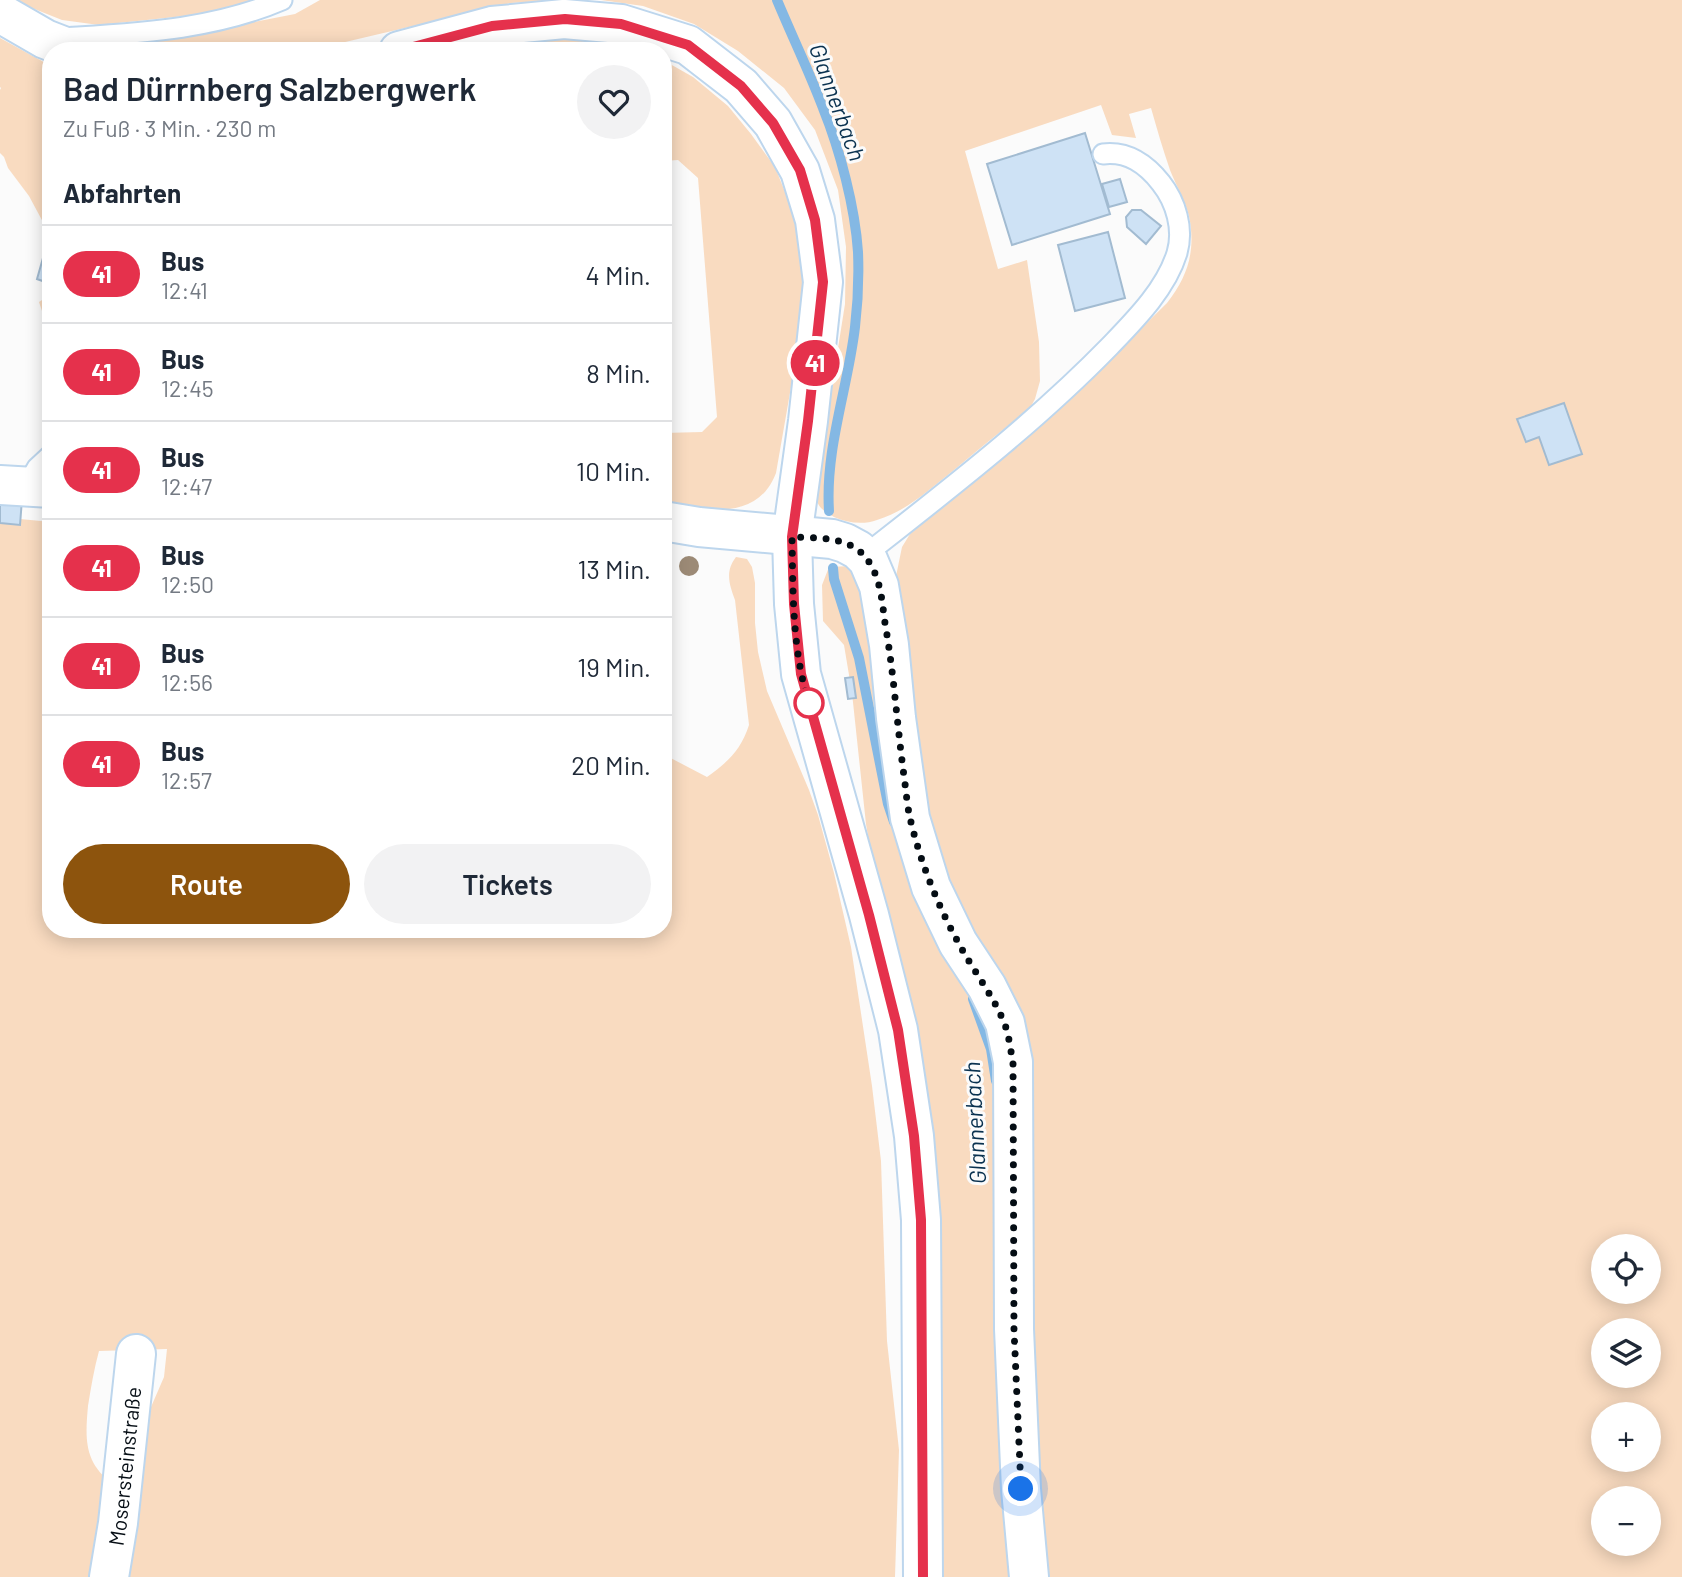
<!DOCTYPE html>
<html lang="de">
<head>
<meta charset="utf-8">
<style>
  :root { --surface:#fff; --page:#f2f2f3; --text:#1f2937; --muted:#747a83; --line:#e0e1e3; --accent:#8d540d }
  body { margin:0; font-family:Barlow,sans-serif; background:var(--page); color:var(--text); height:100vh; display:flex; flex-direction:column; font-size:26px; white-space:nowrap }
  * { box-sizing:border-box; margin:0 }
  p { font-size:23px; color:var(--muted) }
  .icon { flex:none; width:38px; height:38px; fill:none; stroke:currentColor; stroke-width:2; stroke-linecap:round; stroke-linejoin:round }
  .map { position:relative; flex:1; overflow:hidden }
  .details { position:absolute; left:42px; top:42px; width:630px; height:896px; display:flex; flex-direction:column; background:var(--surface); border-radius:28px; box-shadow:0 4px 18px #0003 }
  .details>* { flex:none }
  .badge { padding:0 14px; border-radius:23px; font-size:24px; line-height:46px }
  .tools { position:absolute; left:1591px; top:1234px; display:grid; gap:14px }
  .tools a { display:grid; place-items:center; width:70px; height:70px; border-radius:50%; background:var(--surface); box-shadow:0 4px 18px #0003; font-size:35px }
  .you { position:absolute; width:35px; height:35px; margin:-18px; border:5px solid #fff; border-radius:50%; background:#1a73e8; box-shadow:0 0 0 10px #1a73e833 }
  .map>.badge { position:absolute; translate:-50% -50%; box-shadow:0 0 0 4px #fff }
  h2 { padding:0 21px; font-size:26px; line-height:63px }
  .round { display:grid; place-items:center; flex:none; width:74px; height:74px; border-radius:37px; background:var(--page) }
  .overview { display:flex; align-items:center; justify-content:space-between; height:119px; padding:0 21px }
  h1 { font-size:33px; font-weight:600; line-height:52px }
  .cta { display:flex; gap:14px; margin-top:auto; padding:14px 21px }
  .cta a { flex:1; height:80px; border-radius:42px; background:var(--accent); color:#fff; font-size:28px; font-weight:600; line-height:80px; text-align:center }
  .cta a+a { background:var(--page); color:var(--text) }
  ul { padding:0; list-style:none }
  li { display:flex; align-items:center; gap:21px; height:98px; padding:0 21px; border-top:2px solid var(--line) }
  li div { flex:1 }
  li b { display:block; font-size:26px }
  li em { font-style:normal }
  li .badge { min-width:77px; font-weight:700; text-align:center }
  .map>svg:first-child { display:block }
</style>
</head>
<body>
<div class="map">
<svg width="1682" height="1577" viewBox="0 0 1682 1577">
  <rect width="100%" height="100%" fill="#fbfbfb"/>
  <g fill="#f9dbc0" fill-rule="evenodd">
    <polygon points="19,0 256,0 213,13 99,25 62,20 27,6"/>
    <polygon points="320,0 557,0 511,3 307,51 133,51 130,46 134,43 146,40 208,31 295,14"/>
    <path d="M601 0H1682V1577H1037L1024 1099 932 852 895 581 902 547 910 534 1050 418 1167 303C1188 276 1196 251 1189 216 1185 201 1176 185 1170 170 1163 150 1157 129 1151 108L1129 114 1136 138 1112 135 1101 105 965 151 998 269 1027 260 1039 342 1040 381 1035 399 1030 408C1005 428 979 449 954 470 930 489 907 511 877 520 864 525 847 523 834 517 822 510 817 507 815 493L845 304 846 247 838 190 815 130 784 88 738 51 694 24 643 6ZM1603 1246H1648V1292H1603ZM1603 1330H1648V1376H1603ZM1603 1414H1648V1460H1603ZM1603 1498H1648V1544H1603Z"/>
    <polygon points="554,36 606,39 642,51 458,51"/>
    <polygon points="0,38 51,66 51,237 29,196 8,168 4,157 0,153 0,90 1,88 0,87"/>
    <path d="M663 60 693 77 728 106 751 134 775 167 791 207 802 253V300L798 347 776 473C774 478 771 484 768 488 745 520 696 509 663 504V433L702 432 717 417 698 178 678 160 663 161Z"/>
    <polygon points="51,294 51,323 43,314 39,302"/>
    <path d="M20 519 51 522V929H663V754L707 777C728 762 741 750 749 725L735 600C729 584 725 571 736 557L747 559 752 567 755 583V623L758 652 767 691 809 790 818 815 834 873 851 947 872 1086 881 1161 887 1341 899 1450 895 1577H119L148 1414 164 1377 167 1349 99 1351C94 1369 91 1387 88 1406 85 1439 84 1463 113 1484L99 1577H0V523Z"/>
    <polygon points="851,566 866,595 874,642 997,1037 1019,1577 943,1577 939,1201 933,1129 922,1068 873,867 866,824 852,693 844,645 823,621 822,585 829,567"/>
  </g>
  <g fill="none" stroke-linecap="round" stroke-linejoin="round">
    <g stroke="#84b8e4" stroke-width="10">
      <path d="M777 0C792 36 809 71 823 108 840 150 855 207 858 252 859 277 858 302 855 327 848 388 825 448 829 511"/>
      <polyline points="833,568 834,579 859,658 888,804 894,822"/>
      <polyline points="973,999 991,1049 996,1081"/>
    </g>
  </g>
  <g fill="#cee2f5" stroke="#a2bbd1" stroke-width="2">
    <polygon points="1085,133 1110,214 1012,245 987,164"/>
    <polygon points="1120,179 1127,202 1109,207 1102,184"/>
    <polygon points="1132,210 1141,210 1161,226 1146,244 1127,227 1126,217"/>
    <polygon points="1108,232 1125,298 1075,311 1058,245"/>
    <polygon points="49,237 51,237 51,284 37,279"/>
    <polygon points="1564,403 1582,454 1549,465 1539,437 1526,442 1517,419"/>
    <polygon points="0,498 22,499 20,525 0,523"/>
    <polygon points="853,677 856,698 848,699 845,678"/>
  </g>
  <g fill="none" stroke-linecap="round" stroke-linejoin="round">
    <defs>
      <g id="lane">
        <path d="M63 38C138 33 212 30 282 0"/>
        <polyline points="26,487 37,468 51,455"/>
        <path d="M864 556C949 489 1034 424 1110 346 1135 320 1166 289 1177 253 1184 229 1176 202 1161 183 1146 164 1128 151 1103 154"/>
      </g>
      <g id="street">
        <polyline points="0,485 51,488"/>
        <polyline points="663,521 699,527 832,539 845,543 858,550 868,560 879,586 889,645 896,718 910,818 931,887 958,943 987,987 1005,1023 1013,1062 1014,1329 1021,1489 1029,1577"/>
        <path id="s1" d="M109 1577 118 1523 136 1354"/>
      </g>
      <g id="secondary">
        <polyline points="0,13 45,39 76,51"/>
        <polyline points="399,51 492,26 564,19 621,24 688,45 741,86 773,123 800,171 815,220 823,282 808,421 792,537 794,604 801,674 869,915 898,1030 914,1136 921,1220 923,1577"/>
      </g>
    </defs>
    <use href="#lane" stroke="#bdd6ed" stroke-width="23"/>
    <use href="#street" stroke="#bdd6ed" stroke-width="42"/>
    <use href="#secondary" stroke="#bdd6ed" stroke-width="42"/>
    <use href="#lane" stroke="#fff" stroke-width="19"/>
    <use href="#street" stroke="#fff" stroke-width="38"/>
    <use href="#secondary" stroke="#fff" stroke-width="38"/>
  </g>
  <circle fill="#9c8a76" cx="689" cy="566" r="10"/>
  <g fill="none" stroke-linecap="round" stroke-linejoin="round">
    <defs>
      <polyline id="line" points="398,51 492,26 565,19 621,24 688,45 741,86 773,123 800,170 815,220 823,282 808,421 792,537 794,604 801,674 869,915 898,1030 914,1136 921,1220 923,1577"/>
    </defs>
    <use href="#line" stroke="#fff" stroke-width="16"/>
    <use href="#line" stroke="#e5314c" stroke-width="10"/>
    <path stroke="#050d14" stroke-width="7" stroke-dasharray="0 12.6" d="M809 703C792 650 793 592 792 537 818 538 853 536 869 562 881 580 882 602 885 623 894 674 897 725 904 776 906 790 907 805 910 818 920 861 937 904 958 942 972 969 991 992 1003 1020 1009 1033 1010 1048 1013 1062L1014 1329 1021 1489"/>
  </g>
  <circle fill="#fff" stroke="#e5314c" stroke-width="3.5" cx="809" cy="703" r="14"/>
  <g text-anchor="middle" dominant-baseline="central" stroke-width="6" stroke-linejoin="round" paint-order="stroke">
    <g font-size="21" fill="#050d14" stroke="#fbfbfb">
      <text stroke="none"><textPath href="#s1" startOffset="112">Mosersteinstraße</textPath></text>
    </g>
    <g font-size="23" font-style="italic" fill="#09314f" stroke="#fbfbfb">
      <text transform="translate(838 102) rotate(70)">Glannerbach</text>
      <text transform="translate(974 1123) rotate(-93)">Glannerbach</text>
    </g>
  </g>
</svg>
<div class="tools">
<a><svg class="icon" aria-label="locate" viewBox="0 0 24 24"><circle cx="12" cy="12" r="6"/><path d="M12 2v4M12 18v4M2 12h4M18 12h4"/></svg></a>
<a><svg class="icon" aria-label="layers" viewBox="0 0 24 24"><path d="M12 4l9 5-9 5-9-5zM3 14l9 5 9-5"/></svg></a>
<a>+</a>
<a>−</a>
</div>
<div class="you" style="left:1021px;top:1489px"></div>
<b class="badge" style="left:815px;top:363px;background:#e5314c;color:#fff">41</b>
<section class="details">
<div class="overview"><div><h1>Bad Dürrnberg Salzbergwerk</h1><p>Zu Fuß · 3 Min. · 230 m</p></div><a class="round"><svg class="icon" aria-label="heart" viewBox="0 0 24 24"><path d="M12 20l-8-8c-3-5 5-10 8-4 3-6 11-1 8 4z"/></svg></a></div>
<h2>Abfahrten</h2>
<ul>
<li><span class="badge" style="background:#e5314c;color:#fff">41</span><div><b>Bus</b><p>12:41</p></div><em>4 Min.</em></li>
<li><span class="badge" style="background:#e5314c;color:#fff">41</span><div><b>Bus</b><p>12:45</p></div><em>8 Min.</em></li>
<li><span class="badge" style="background:#e5314c;color:#fff">41</span><div><b>Bus</b><p>12:47</p></div><em>10 Min.</em></li>
<li><span class="badge" style="background:#e5314c;color:#fff">41</span><div><b>Bus</b><p>12:50</p></div><em>13 Min.</em></li>
<li><span class="badge" style="background:#e5314c;color:#fff">41</span><div><b>Bus</b><p>12:56</p></div><em>19 Min.</em></li>
<li><span class="badge" style="background:#e5314c;color:#fff">41</span><div><b>Bus</b><p>12:57</p></div><em>20 Min.</em></li>
</ul>
<div class="cta"><a>Route</a><a>Tickets</a></div>
</section>
</div>
</body>
</html>
